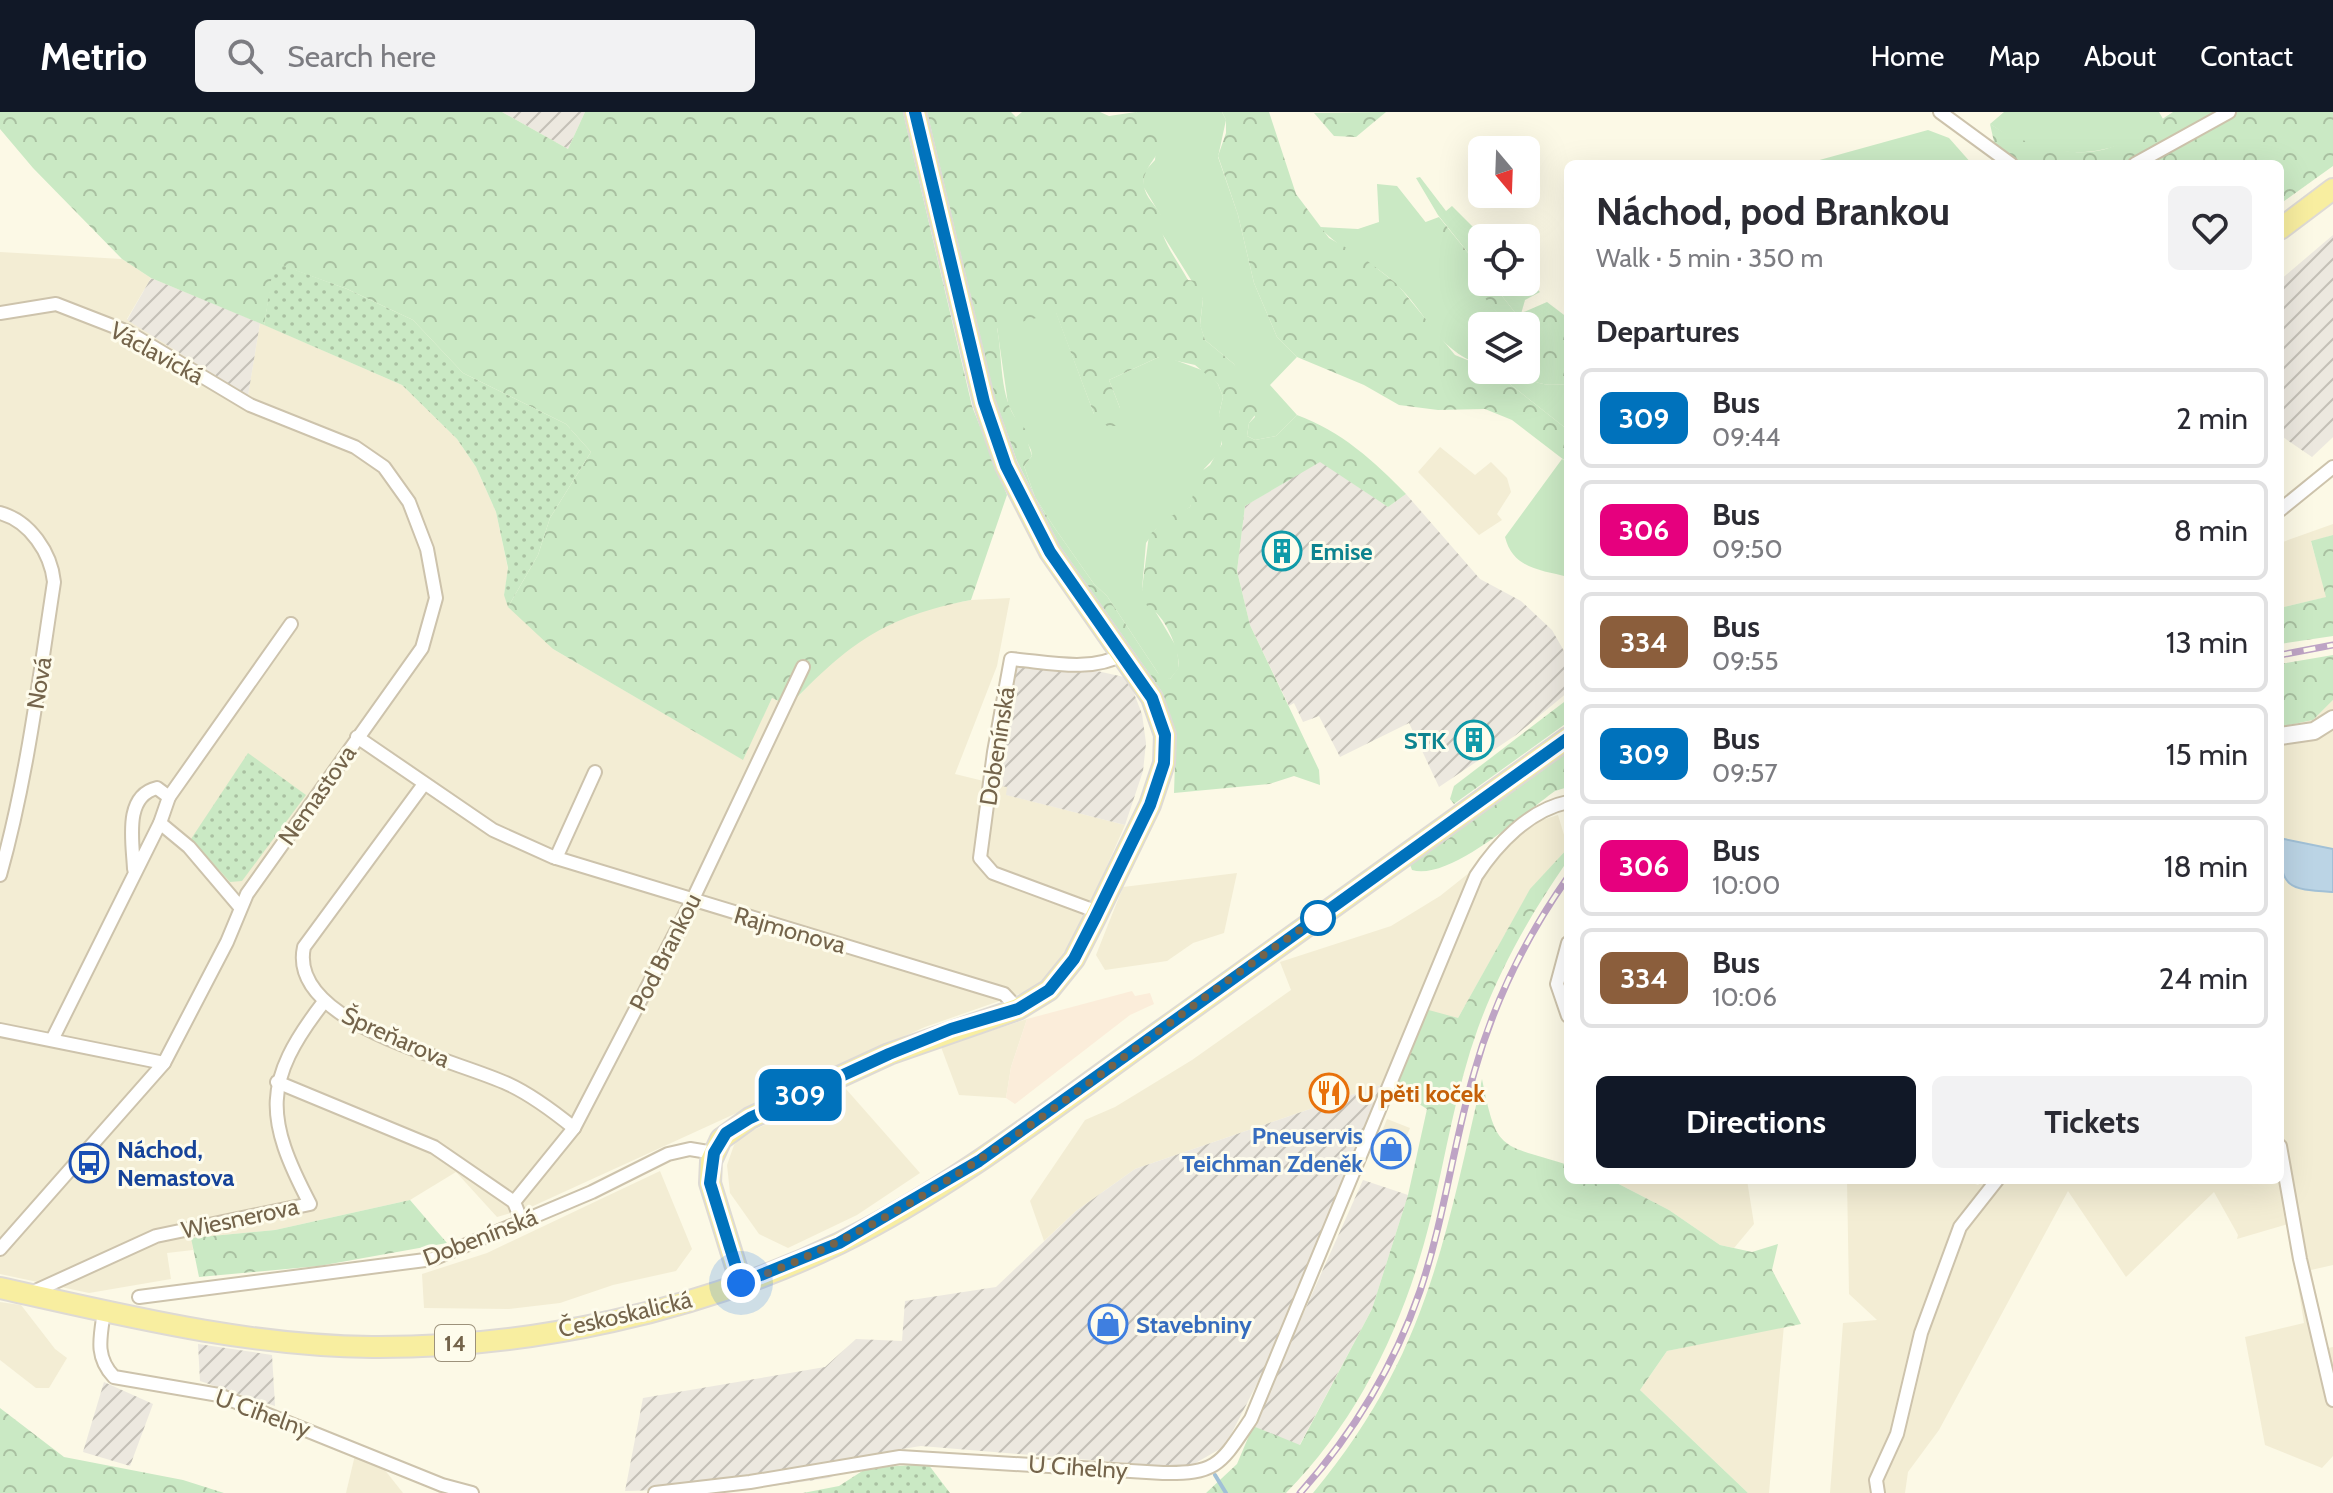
<!DOCTYPE html>
<html lang="en">
<head>
<meta charset="utf-8">
<style>
  :root { --surface:#fff; --page:#f2f2f3; --text:#2b2b33; --muted:#7c7c81; --line:#e1e1e2; --accent:#111827 }
  body { margin:0; font-family:Cabin,sans-serif; background:var(--page); color:var(--text); height:100vh; display:flex; flex-direction:column; font-size:30px; white-space:nowrap }
  * { box-sizing:border-box; margin:0 }
  p { font-size:26px; color:var(--muted) }
  .icon { flex:none; width:44px; height:44px; fill:none; stroke:currentColor; stroke-width:2; stroke-linecap:round; stroke-linejoin:round }
  .map { position:relative; flex:1; overflow:hidden }
  .panel { position:absolute; left:1564px; top:48px; width:720px; height:1024px; display:flex; flex-direction:column; background:var(--surface); border-radius:12px; box-shadow:0 8px 32px #0002 }
  .panel>* { flex:none }
  .badge { padding:0 16px; border-radius:12px; font-size:28px; line-height:52px }
  .needle { width:52px; rotate:161deg }
  .fabs { position:absolute; left:1468px; top:24px; display:grid; gap:16px }
  .fabs a { display:grid; place-items:center; width:72px; height:72px; border-radius:12px; background:var(--surface); box-shadow:0 8px 32px #0002; font-size:40px }
  .you { position:absolute; width:40px; height:40px; margin:-20px; border:6px solid #fff; border-radius:50%; background:#1a73e8; box-shadow:0 0 0 12px #1a73e833 }
  .map>.badge { position:absolute; translate:-50% -50%; box-shadow:0 0 0 4px #fff }
  h2 { padding:0 32px; font-size:30px; line-height:72px }
  .round { display:grid; place-items:center; flex:none; width:84px; height:84px; border-radius:12px; background:var(--page) }
  .overview { display:flex; align-items:center; justify-content:space-between; height:136px; padding:0 32px }
  h1 { font-size:38px; font-weight:700; line-height:60px }
  .cta { display:flex; gap:16px; margin-top:auto; padding:16px 32px }
  .cta a { flex:1; height:92px; border-radius:12px; background:var(--accent); color:#fff; font-size:32px; font-weight:700; line-height:92px; text-align:center }
  .cta a+a { background:var(--page); color:var(--text) }
  ul { padding:0; list-style:none }
  li { display:flex; align-items:center; gap:24px; height:100px; margin:0 16px 12px; padding:0 16px; border:4px solid var(--line); border-radius:12px }
  li div { flex:1 }
  li b { display:block; font-size:30px }
  li em { font-style:normal }
  li .badge { min-width:88px; font-weight:700; text-align:center }
  header { display:flex; align-items:center; gap:48px; box-sizing:border-box; height:112px; padding:0 40px; background:var(--accent); color:#fff }
  header strong { font-size:38px }
  nav { display:flex; gap:44px; margin-inline-start:auto; font-size:28px }
  .search { width:560px; height:72px; background:var(--page); display:flex; align-items:center; gap:20px; box-sizing:border-box; padding:0 28px; border-radius:12px; color:var(--muted); font-size:30px }
  .map>svg:first-child { display:block }
</style>
</head>
<body>
<header>
<strong>Metrio</strong>
<div class="search"><svg class="icon" aria-label="search" viewBox="0 0 24 24"><circle cx="10" cy="10" r="6"/><path d="M15 15l6 6"/></svg>Search here</div>
<nav><a>Home</a><a>Map</a><a>About</a><a>Contact</a></nav>
</header>
<div class="map">
<svg width="2333" height="1381" viewBox="0 0 2333 1381">
  <defs>
    <pattern id="industrial-furrows" width="10" height="10" patternUnits="userSpaceOnUse" patternTransform="scale(2)"><rect width="10" height="10" fill="#ece8df"/><path d="M-1 1l2-2M0 10L10 0M9 11l2-2" fill="none" stroke="#c4c0b7"/></pattern>
    <pattern id="forest-crowns" width="20" height="18" patternUnits="userSpaceOnUse" patternTransform="scale(2)"><rect width="20" height="18" fill="#cae9c4"/><path d="M2 6a3 3 0 1 1 6 0M12 15a3 3 0 1 1 6 0" fill="none" stroke="#a9c0a1"/></pattern>
    <pattern id="park-dots" width="8" height="8" patternUnits="userSpaceOnUse" patternTransform="scale(2)"><rect width="8" height="8" fill="#cae9c4"/><path d="M2 2h.1M6 6h.1" fill="none" stroke="#a9c0a1" stroke-width="1.8" stroke-linecap="round"/></pattern>
  </defs>
  <rect width="100%" height="100%" fill="#fcf9e6"/>
  <g fill="#f3edd4">
    <polygon points="0,140 122,147 151,166 127,207 248,283 260,211 402,273 457,327 476,355 496,400 508,457 504,483 553,537 742,647 772,586 789,594 830,551 853,532 896,507 924,497 971,488 1010,486 997,554 955,662 1008,675 1007,683 1125,713 1078,820 1047,864 1031,878 925,915 531,1095 497,1105 456,1060 410,1088 275,1118 192,1126 193,1138 167,1141 171,1167 89,1181 0,1162"/>
    <polygon points="1440,335 1475,363 1491,350 1507,366 1511,380 1497,402 1502,408 1479,423 1418,360"/>
    <polygon points="2333,412 2333,423 2311,430 2327,485 2280,496 2280,431"/>
    <polygon points="2333,588 2333,1153 2311,1158 2328,1236 2333,1235 2333,1344 2322,1356 2265,1333 2245,1225 2304,1211 2288,1112 2237,1127 2238,1123 2214,1080 2126,1165 2068,1079 1939,1318 1908,1360 1905,1381 1830,1381 1843,1211 1877,1208 1849,1182 1847,1068 1964,1068 1978,1073 1983,1068 2280,1068 2280,615 2313,608"/>
    <polygon points="1558,703 1568,736 1530,778 1458,906 1386,971 1135,1057 1076,1099 1044,1129 1030,1089 1085,1008 1115,995 1192,948 1291,878 1280,850 1391,814 1440,784 1532,711"/>
    <polygon points="1237,761 1224,821 1193,831 1167,849 1105,858 1096,843 1123,775"/>
    <polygon points="1027,907 1011,955 1006,986 959,983 941,935"/>
    <polygon points="846,977 920,1061 857,1103 788,1136 759,1122 730,1081 727,1053 734,1033 742,1023"/>
    <polygon points="1387,1007 1410,1016 1396,1051 1373,1042"/>
    <polygon points="660,1059 692,1137 676,1159 613,1173 560,1191 509,1197 424,1196 422,1162 487,1141"/>
    <polygon points="1611,1068 1747,1068 1754,1112 1734,1136 1720,1133 1669,1098"/>
    <polygon points="0,1190 21,1193 55,1237 67,1246 49,1276 36,1276 0,1248"/>
    <polygon points="1784,1213 1769,1381 1748,1381 1640,1278 1667,1239"/>
    <polygon points="355,1343 384,1357 403,1381 346,1381"/>
  </g>
  <polygon fill="#fbedda" points="1132,879 1135,884 1150,881 1154,892 1130,903 1015,992 1006,986 1011,955 1027,907"/>
  <g fill="url(#industrial-furrows)">
    <polygon points="502,0 585,0 568,37"/>
    <polygon points="2333,123 2333,325 2312,345 2280,323 2283,176 2280,168"/>
    <polygon points="151,166 260,211 248,284 127,208"/>
    <polygon points="1320,349 1388,395 1406,382 1480,467 1521,489 1552,518 1568,546 1568,580 1516,623 1439,675 1409,611 1340,645 1319,604 1303,610 1294,591 1289,594 1250,513 1237,459 1245,394"/>
    <polygon points="1014,552 1097,559 1124,565 1130,571 1142,602 1146,631 1143,659 1125,713 1006,683 1007,675 992,673"/>
    <polygon points="1386,971 1261,1264 1225,1334 1187,1356 921,1334 883,1340 829,1366 766,1375 625,1379 643,1286 825,1255 856,1227 902,1229 905,1189 996,1175 1076,1099 1135,1057"/>
    <polygon points="1363,1068 1408,1083 1372,1197 1299,1334 1253,1314"/>
    <polygon points="198,1232 272,1243 275,1294 200,1269"/>
    <polygon points="104,1270 153,1292 130,1354 83,1340"/>
  </g>
  <g fill="#cae9c4">
    <polygon points="1136,0 1222,0 1226,8 1218,45 1238,103 1254,171 1277,225 1297,245 1270,273 1297,303 1276,324 1255,328 1247,324 1249,311 1255,305 1234,252 1205,228 1200,213 1203,187 1161,120 1161,104 1143,74 1145,59 1155,48 1157,21"/>
    <path d="M2004 0H2159L2163 7C2114 51 2043 50 1990 12Z"/>
    <polygon points="1928,18 1949,26 1972,52 1805,52"/>
    <polygon points="1420,65 1446,99 1452,94 1484,126 1482,158 1438,103 1416,66"/>
    <path d="M1377 72 1397 74 1508 214H1482V254C1432 234 1430 203 1394 170 1372 149 1340 139 1320 115L1358 117 1379 110Z"/>
    <polygon points="1526,167 1540,180 1525,188 1521,202 1517,203 1491,170 1526,170"/>
    <polygon points="1056,200 1094,302 1120,296 1109,268 1159,245 1167,245 1207,260 1218,272 1223,285 1219,302 1224,320 1219,341 1204,357 1190,395 1155,418 1146,431 1142,477 1177,536 1179,556 1170,567 1162,566 1158,561 1107,484 1094,472 1054,415 1035,385 1024,354 1032,344 1031,338 1008,292 997,215"/>
    <path d="M1492 258H1522C1534 275 1549 273 1568 272V318Z"/>
    <path d="M1562 347 1568 351V465C1541 458 1513 457 1505 425Z"/>
  </g>
  <g fill="url(#forest-crowns)" fill-rule="evenodd">
    <path d="M0 0H502L568 37 585 0H903L972 294 1007 383 971 488C884 505 849 531 789 594L772 586 743 648 553 537 508 495 538 443 550 406 591 340 566 312 463 261 413 208 347 177 275 151 264 213 151 166 122 147 33 56 0 17Z"/>
    <path d="M927 0H1011L1016 5 1022 0H1100L1109 4 1136 0C1189 34 1140 46 1144 73 1145 86 1157 94 1162 105 1164 112 1161 117 1163 123 1169 139 1180 153 1188 168L1196 169 1203 187 1200 212 1205 228 1234 252 1261 295 1249 311 1247 324 1255 328 1276 324 1297 303C1341 319 1374 349 1406 382L1388 395 1320 350 1245 394 1237 459 1250 513 1319 658 1320 673 1294 664 1269 672 1174 681 1176 620 1162 580 1060 434 1017 349 995 287ZM1056 201 1094 302 1107 314H1120V296L1109 268 1159 245 1195 253 1218 272 1223 285 1219 302 1222 332 1210 353 1198 362 1190 395 1171 404 1149 423 1142 477 1147 494C1165 502 1179 537 1179 555L1170 567 1158 561 1107 484 1094 472 1054 415 1035 385 1024 354 1032 344 1028 331 1031 321C997 300 1004 251 997 216Z"/>
    <polygon points="1222,0 1269,0 1296,82 1329,126 1361,144 1397,172 1455,243 1482,254 1482,258 1492,258 1568,318 1568,351 1512,308 1485,297 1438,298 1399,293 1364,273 1297,245 1277,225 1254,171 1238,103 1218,44 1226,21 1226,8"/>
    <polygon points="1386,0 1356,25 1334,24 1314,1"/>
    <path d="M2173 0H2333V54L2280 92V52H1999L1990 12C2006 23 2024 29 2042 34 2102 51 2125 31 2173 0Z"/>
    <path d="M1439 105 1482 158V170H1491L1517 203 1547 190 1568 206V272C1549 273 1534 275 1522 258H1526V214H1508L1423 111Z"/>
    <polygon points="2333,423 2333,524 2280,532 2280,496 2326,485 2311,429"/>
    <polygon points="2333,543 2333,588 2313,608 2280,615 2280,552"/>
    <polygon points="1568,587 1568,610 1454,692 1450,687 1454,674"/>
    <path d="M1568 639V675L1555 679C1523 702 1450 769 1412 758L1409 750Z"/>
    <path d="M1568 736 1566 751C1530 803 1500 856 1478 916 1456 977 1446 1042 1431 1105 1406 1207 1361 1305 1286 1381H1206L1237 1352 1253 1314 1300 1333 1372 1197 1408 1083 1427 997 1386 971 1414 894 1458 906 1530 777Z"/>
    <path d="M1482 967C1497 1041 1499 1031 1568 1053V1068H1611L1669 1098 1720 1133 1752 1140 1778 1132 1772 1158 1801 1212 1667 1239 1640 1278 1748 1381H1313C1425 1246 1444 1133 1482 967Z"/>
    <polygon points="410,1088 447,1131 319,1154 199,1165 191,1126 275,1118"/>
    <polygon points="0,1296 64,1345 183,1368 224,1381 0,1381"/>
  </g>
  <g fill="url(#park-dots)">
    <polygon points="274,150 347,177 413,208 463,261 566,312 591,340 550,406 538,443 508,495 504,483 508,456 496,400 476,355 457,327 402,273 264,213"/>
    <polygon points="248,641 306,683 242,769 230,770 191,727"/>
    <polygon points="928,1352 950,1381 803,1381 839,1374 867,1356"/>
  </g>
  <path fill="#bbd4e5" stroke="#a1c0d6" stroke-width="2" d="M2284 727 2333 737V780C2288 777 2280 777 2280 729Z"/>
  <g fill="none" stroke-linecap="round" stroke-linejoin="round">
    <polyline stroke="#a1c0d6" stroke-width="4" points="1215,1363 1226,1381"/>
    <defs>
      <g id="minor">
        <polyline points="1940,0 2011,52"/>
        <polyline points="2135,52 2229,0"/>
        <polyline points="0,201 56,192 128,220 250,293 355,335 384,355 409,390 427,437 436,486 422,536 247,782 227,830 164,951 0,1137"/>
        <polyline points="2280,398 2333,355"/>
        <path d="M0 401C30 409 51 441 54 470 39 568 27 667 0 763"/>
        <polyline points="357,625 493,718 553,745 1004,882 1018,897"/>
        <path d="M424 672 304 835C287 912 455 947 508 972 532 983 553 999 574 1016"/>
        <polyline points="169,685 291,512"/>
        <polyline points="160,711 189,735 240,795"/>
        <polyline points="556,746 595,660"/>
        <path d="M1098 800 993 761 980 746 994 640 1011 547C1048 550 1090 561 1124 542"/>
        <polyline points="1568,831 1557,872 1568,904"/>
        <polyline points="0,918 164,951"/>
        <path d="M52 928 160 711 169 685 157 676C123 684 133 731 134 757"/>
        <polyline points="277,970 434,1035 514,1090"/>
        <polyline points="2280,1034 2300,1147 2333,1288"/>
        <polyline points="522,1110 514,1090 574,1016 692,789 803,555"/>
        <path d="M31 1181 156 1124 310 1092C265 1006 262 970 323 891"/>
        <polyline points="139,1185 433,1147 592,1080 668,1042 690,1037 714,1041"/>
        <path d="M104 1200C100 1226 95 1245 114 1265L219 1283 442 1373 472 1381"/>
        <path d="M655 1381 750 1370 900 1345 1163 1361C1218 1362 1221 1351 1251 1307L1476 764C1497 732 1529 698 1568 690"/>
        <polyline points="1878,1381 1876,1368 1897,1322 1921,1221 1960,1115 1997,1068"/>
      </g>
      <polyline id="tertiary" points="2280,624 2314,619 2333,607"/>
      <g id="primary">
        <polyline points="2280,117 2333,77"/>
        <polyline points="741,1171 710,1071 711,1049 721,1027 750,1006 889,942 1018,897 1049,878 1074,847 1095,806 1150,693 1164,651 1165,623 1152,586 1050,440 1006,354 984,290 915,0"/>
        <path d="M0 1176C122 1203 246 1234 372 1235 531 1236 697 1200 840 1131 960 1072 1067 985 1176 908 1307 814 1437 720 1568 626"/>
      </g>
    </defs>
    <use href="#minor" stroke="#cdc3ac" stroke-width="16"/>
    <use href="#tertiary" stroke="#cdc3ac" stroke-width="20"/>
    <use href="#primary" stroke="#dedad4" stroke-width="24"/>
    <use href="#minor" stroke="#fff" stroke-width="12"/>
    <use href="#tertiary" stroke="#fff" stroke-width="16"/>
    <use href="#primary" stroke="#f8eea0" stroke-width="20"/>
    <defs>
      <g id="rail">
        <polyline points="2280,543 2333,533"/>
        <path d="M1300 1381C1353 1322 1394 1254 1420 1179 1444 1108 1453 1033 1474 961 1494 889 1526 825 1568 765"/>
      </g>
    </defs>
    <use href="#rail" stroke="#bea4c5" stroke-width="7"/>
    <use href="#rail" stroke="#fefcec" stroke-width="4" stroke-dasharray="12" stroke-linecap="butt"/>
  </g>
  <g fill="none" stroke-linecap="round" stroke-linejoin="round">
    <defs>
      <polyline id="line" points="915,0 984,290 1006,354 1050,440 1152,586 1165,623 1164,651 1150,693 1095,806 1074,847 1049,878 1018,897 951,917 889,942 750,1006 726,1021 714,1041 710,1071 741,1171 839,1131 979,1049 1568,626"/>
    </defs>
    <use href="#line" stroke="#fff" stroke-width="18"/>
    <use href="#line" stroke="#0072bc" stroke-width="12"/>
    <path stroke="#74644b" stroke-width="8" stroke-dasharray="0 14.4" d="M741 1171C958 1094 1128 931 1318 806"/>
  </g>
  <defs>
    <symbol id="building-ring" viewBox="-11 -11 22 22"><circle r="9.5" fill="#fefcec" stroke="#0f9aa8" stroke-width="1.5"/><path d="M-4-6H4V6H1V3H-1V6H-4ZM-2.5-4.3h1.7v1.8h-1.7ZM.8-4.3h1.7v1.8H.8ZM-2.5-1h1.7V.8h-1.7ZM.8-1h1.7V.8H.8Z" fill="#0f9aa8"/></symbol>
    <symbol id="restaurant-ring" viewBox="-11 -11 22 22"><circle r="9.5" fill="#fefcec" stroke="#e8710a" stroke-width="1.5"/><path d="M-5-6h1v4h1v-4h1v4h1v-4h1v5L-1.5 .5V6h-2V.5L-5-1ZM5-6V6H3V1.5H1.5Q1.5-4 5-6Z" fill="#e8710a"/></symbol>
    <symbol id="shop-ring" viewBox="-11 -11 22 22"><circle r="9.5" fill="#fefcec" stroke="#3f7fe0" stroke-width="1.5"/><path d="M-5-2.5h2.3a2.7 3.5 0 0 1 5.4 0H5L5.5 6h-11ZM-1.5-2.5h3a1.5 2.3 0 0 0-3 0Z" fill="#3f7fe0"/></symbol>
    <symbol id="bus-ring" viewBox="-11 -11 22 22"><circle r="9.5" fill="#fefcec" stroke="#1a4fb4" stroke-width="1.5"/><path d="M-5-6H5V4H4V6H2V4H-2V6H-4V4H-5ZM-3.5-4V0h7V-4ZM-3.5 1.2v1.5H-2V1.2ZM2 1.2v1.5H3.5V1.2Z" fill="#1a4fb4"/></symbol>
  </defs>
  <g fill-rule="evenodd">
    <use href="#building-ring" x="1260" y="417" width="44" height="44"/>
    <use href="#building-ring" x="1452" y="606" width="44" height="44"/>
    <use href="#restaurant-ring" x="1307" y="959" width="44" height="44"/>
    <use href="#shop-ring" x="1369" y="1015" width="44" height="44"/>
    <use href="#bus-ring" x="67" y="1029" width="44" height="44"/>
    <use href="#shop-ring" x="1086" y="1190" width="44" height="44"/>
  </g>
  <circle fill="#fff" stroke="#0072bc" stroke-width="4" cx="1318" cy="806" r="16"/>
  <g text-anchor="middle" dominant-baseline="central" stroke-width="6" stroke-linejoin="round" paint-order="stroke">
    <rect fill="#fefcec" stroke="#9d927b" stroke-width="2" x="435" y="1213" width="40" height="36" rx="6"/>
    <g font-size="22" font-weight="bold" fill="#74644b">
      <text x="455" y="1231">14</text>
    </g>
    <g font-size="24" fill="#74644b" stroke="#fefcec">
      <text transform="translate(157 241) rotate(29)">Václavická</text>
      <text transform="translate(39 571) rotate(-81)">Nová</text>
      <text transform="translate(997 634) rotate(-81)">Dobenínská</text>
      <text transform="translate(317 683) rotate(-55)">Nemastova</text>
      <text transform="translate(790 818) rotate(16)">Rajmonova</text>
      <text transform="translate(665 840) rotate(-63)">Pod Brankou</text>
      <text transform="translate(396 925) rotate(24)">Špreňarova</text>
      <text transform="translate(240 1106) rotate(-12)">Wiesnerova</text>
      <text transform="translate(480 1125) rotate(-21)">Dobenínská</text>
      <text transform="translate(625 1202) rotate(-13)">Českoskalická</text>
      <text transform="translate(263 1301) rotate(20)">U Cihelny</text>
      <text transform="translate(1078 1355) rotate(4)">U Cihelny</text>
    </g>
    <g font-size="24" font-weight="bold" fill="#0d838f" stroke="#fefcec" text-anchor="start">
      <text x="1310" y="439">Emise</text>
      <text x="1446" y="628" text-anchor="end">STK</text>
    </g>
    <g font-size="24" font-weight="bold" fill="#c56008" stroke="#fefcec" text-anchor="start">
      <text x="1357" y="981">U pěti koček</text>
    </g>
    <g font-size="24" font-weight="bold" fill="#366cbe" stroke="#fefcec" text-anchor="end">
      <text x="1363" y="1023">Pneuservis<tspan x="1363" dy="28">Teichman Zdeněk</tspan></text>
      <text x="1136" y="1212" text-anchor="start">Stavebniny</text>
    </g>
    <g font-size="24" font-weight="bold" fill="#164399" stroke="#fefcec" text-anchor="start">
      <text x="117" y="1037">Náchod,<tspan x="117" dy="28">Nemastova</tspan></text>
    </g>
  </g>
</svg>
<div class="fabs">
<a><svg class="needle" viewBox="-14 -14 28 28"><path d="M0-13l5 13h-10z" fill="#e53935"/><path d="M0 13l5-13h-10z" fill="#7c7c81"/></svg></a>
<a><svg class="icon" aria-label="locate" viewBox="0 0 24 24"><circle cx="12" cy="12" r="6"/><path d="M12 2v4M12 18v4M2 12h4M18 12h4"/></svg></a>
<a><svg class="icon" aria-label="layers" viewBox="0 0 24 24"><path d="M12 4l9 5-9 5-9-5zM3 14l9 5 9-5"/></svg></a>
</div>
<div class="you" style="left:741px;top:1171px"></div>
<b class="badge" style="left:800px;top:983px;background:#0072bc;color:#fff">309</b>
<section class="panel">
<div class="overview"><div><h1>Náchod, pod Brankou</h1><p>Walk · 5 min · 350 m</p></div><a class="round"><svg class="icon" aria-label="heart" viewBox="0 0 24 24"><path d="M12 20l-8-8c-3-5 5-10 8-4 3-6 11-1 8 4z"/></svg></a></div>
<h2>Departures</h2>
<ul>
<li><span class="badge" style="background:#0072bc;color:#fff">309</span><div><b>Bus</b><p>09:44</p></div><em>2 min</em></li>
<li><span class="badge" style="background:#e6007e;color:#fff">306</span><div><b>Bus</b><p>09:50</p></div><em>8 min</em></li>
<li><span class="badge" style="background:#8b5e3c;color:#fff">334</span><div><b>Bus</b><p>09:55</p></div><em>13 min</em></li>
<li><span class="badge" style="background:#0072bc;color:#fff">309</span><div><b>Bus</b><p>09:57</p></div><em>15 min</em></li>
<li><span class="badge" style="background:#e6007e;color:#fff">306</span><div><b>Bus</b><p>10:00</p></div><em>18 min</em></li>
<li><span class="badge" style="background:#8b5e3c;color:#fff">334</span><div><b>Bus</b><p>10:06</p></div><em>24 min</em></li>
</ul>
<div class="cta"><a>Directions</a><a>Tickets</a></div>
</section>
</div>
</body>
</html>
